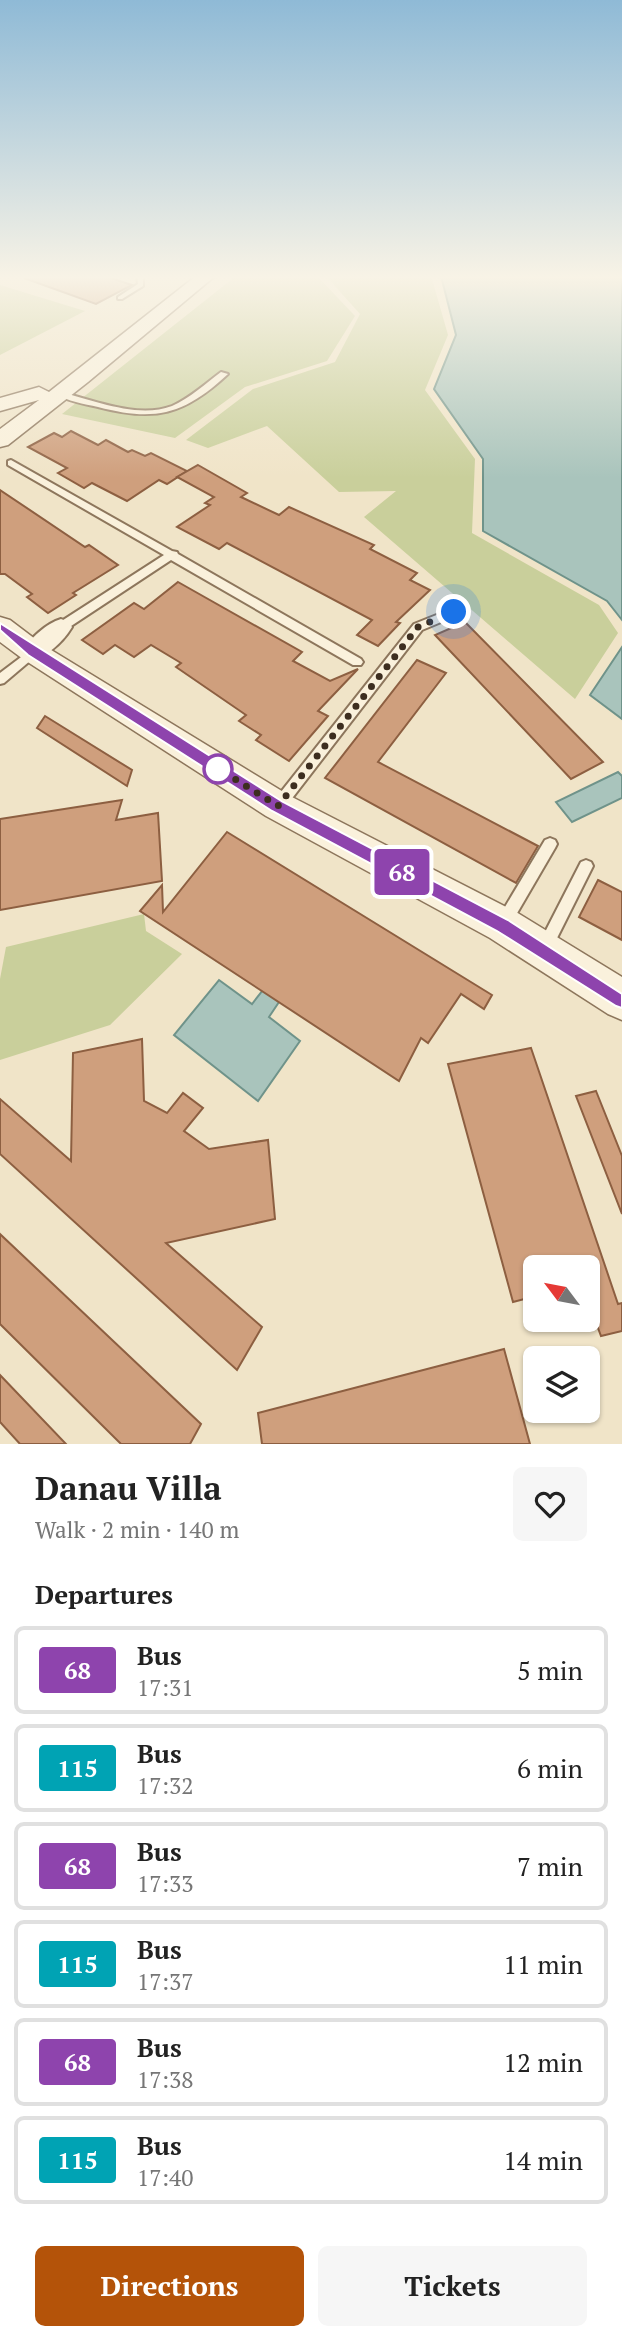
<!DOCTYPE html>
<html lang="en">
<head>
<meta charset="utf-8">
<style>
  :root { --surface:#fff; --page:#f6f6f6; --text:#222; --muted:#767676; --line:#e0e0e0; --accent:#b45309 }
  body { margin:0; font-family:"PT Serif",serif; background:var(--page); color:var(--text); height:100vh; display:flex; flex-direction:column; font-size:26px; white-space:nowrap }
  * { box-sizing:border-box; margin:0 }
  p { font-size:23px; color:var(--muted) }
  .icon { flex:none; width:38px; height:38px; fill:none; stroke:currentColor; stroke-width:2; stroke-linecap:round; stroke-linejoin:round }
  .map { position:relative; height:1444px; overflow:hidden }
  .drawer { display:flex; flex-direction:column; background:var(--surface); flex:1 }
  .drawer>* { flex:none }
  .badge { padding:0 14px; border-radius:5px; font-size:24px; line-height:46px }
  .needle { width:46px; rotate:302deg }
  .tools { position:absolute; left:523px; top:1255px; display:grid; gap:14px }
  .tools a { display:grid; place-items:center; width:77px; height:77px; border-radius:10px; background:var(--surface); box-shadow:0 2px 5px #0004; font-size:35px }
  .you { position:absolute; width:35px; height:35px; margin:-18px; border:5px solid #fff; border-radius:50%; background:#1a73e8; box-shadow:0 0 0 10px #1a73e833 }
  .map>.badge { position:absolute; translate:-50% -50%; box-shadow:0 0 0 4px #fff }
  h2 { padding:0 35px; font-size:26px; line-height:63px }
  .round { display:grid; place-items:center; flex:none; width:74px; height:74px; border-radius:10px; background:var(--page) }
  .overview { display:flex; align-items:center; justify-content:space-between; height:119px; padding:0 35px }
  h1 { font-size:33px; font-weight:700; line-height:52px }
  .primary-button { display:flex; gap:14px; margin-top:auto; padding:14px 35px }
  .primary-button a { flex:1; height:80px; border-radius:10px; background:var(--accent); color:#fff; font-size:28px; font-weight:700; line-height:80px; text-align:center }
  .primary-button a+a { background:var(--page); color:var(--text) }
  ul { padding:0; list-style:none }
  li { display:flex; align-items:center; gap:21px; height:88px; margin:0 14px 10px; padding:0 21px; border:4px solid var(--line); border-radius:10px }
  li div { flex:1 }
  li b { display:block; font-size:26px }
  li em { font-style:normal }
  li .badge { min-width:77px; font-weight:700; text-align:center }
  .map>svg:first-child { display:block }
</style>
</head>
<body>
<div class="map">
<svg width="622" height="1444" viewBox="0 0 622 1444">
  <rect width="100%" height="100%" fill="#f0e4c8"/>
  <g fill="#c9cf9b">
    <polygon points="236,276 317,276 355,316 327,361 245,387 175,438 62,414"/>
    <polygon points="326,276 434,276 432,279 448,335 425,390 475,459 472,533 599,605 618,633 575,699 364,517 396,491 339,492 267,426 208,448 186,440 253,389 335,362 360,314"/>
    <polygon points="0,285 85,311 0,355"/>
    <polygon points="144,914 146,931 182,954 110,1025 0,1060 0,979 6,947"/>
  </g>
  <g fill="#a9c4bc" stroke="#6f938a" stroke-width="2">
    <polygon points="441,276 622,276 622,620 607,601 483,531 483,459 434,389 456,335"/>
    <polygon points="622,647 622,719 590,695"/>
    <polygon points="618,772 622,776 622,798 572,822 556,802"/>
    <polygon points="219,980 252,1004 263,990 279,1002 269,1017 300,1041 258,1101 174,1035"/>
  </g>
  <g fill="#cf9f7d" stroke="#8d5f41" stroke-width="2">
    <polygon points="24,276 105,276 132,285 96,304 24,278"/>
    <polygon points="71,431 98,445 106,440 128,452 132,450 145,456 151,453 187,471 167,484 159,480 127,501 92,483 84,488 58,473 67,468 28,447 54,433 62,437"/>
    <polygon points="198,465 247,493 241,497 279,515 289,507 374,545 370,549 417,573 410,580 430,590 396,622 400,623 378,646 357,635 372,620 227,543 219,549 177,527 210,505 205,503 214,497 177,477"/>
    <polygon points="0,490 85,547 89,545 118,565 73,593 76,595 48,613 27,597 32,594 5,574 0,574"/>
    <polygon points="178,582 302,652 293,661 330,681 358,669 318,711 328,716 289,761 256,740 261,735 239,721 246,715 176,667 181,663 151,645 134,657 115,645 103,654 82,640 134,603 144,609"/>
    <polygon points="465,622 603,762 571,779 435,635"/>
    <polygon points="417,660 446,673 378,762 538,846 516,883 325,778"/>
    <polygon points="45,716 132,770 127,786 37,728"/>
    <polygon points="122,800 116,820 158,813 162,881 0,910 0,819"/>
    <polygon points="227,832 492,995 484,1009 461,994 428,1043 421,1038 399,1081 140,911 162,885 163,912"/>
    <polygon points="598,880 622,892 622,940 579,917"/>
    <polygon points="142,1039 144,1101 167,1113 183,1093 203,1108 184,1131 209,1149 268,1140 275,1219 166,1243 262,1327 237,1370 0,1154 0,1099 71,1161 73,1053"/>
    <polygon points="531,1048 618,1304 622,1303 622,1331 601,1336 588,1301 588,1267 536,1267 536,1296 513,1302 448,1064"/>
    <polygon points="596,1091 622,1156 622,1214 576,1096"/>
    <polygon points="0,1234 201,1424 190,1444 121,1444 0,1324"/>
    <polygon points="504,1349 530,1444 262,1444 258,1413"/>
    <polygon points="0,1375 66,1444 20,1444 0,1422"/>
  </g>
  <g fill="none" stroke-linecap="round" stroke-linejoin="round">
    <defs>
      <g id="service">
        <polygon points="137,276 143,276 143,286 122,299 118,299 118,297 138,284"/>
        <path d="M221 372 228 374C184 415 155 422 98 407 84 404 67 401 56 394L60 392C94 400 137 419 172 406 190 398 205 384 221 372Z"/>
        <polygon points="11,460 172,551 177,552 178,554 361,659 363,662 361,665 353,665 171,560 65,630 57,630 55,627 57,624 164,555 8,465 8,461"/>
        <polygon points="454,608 459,612 458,615 422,630 283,810 278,812 273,810 271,806 273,802 414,624"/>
        <polygon points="33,648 39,652 37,655 4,683 0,684 0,673"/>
        <polygon points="550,838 555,840 557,844 555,848 509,927 504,929 499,927 497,922 499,917 545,840"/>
        <polygon points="586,860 591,862 593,866 550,952 545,954 540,952 537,947 540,942 581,862"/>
      </g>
      <path id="minor" d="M61 619 69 622 72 627C63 642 42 663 25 658L22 652C29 639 47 623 61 619Z"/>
      <g id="tertiary">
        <polygon points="196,276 215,276 88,382 8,445 0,447 0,429 39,400 0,411 0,398 39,387 49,392"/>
        <polygon points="0,617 10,620 43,645 290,796 516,912 622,977 622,1020 608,1014 490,938 266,816 23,659 0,642"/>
      </g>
    </defs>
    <use href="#service" stroke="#8d765c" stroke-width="4"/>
    <use href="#minor" stroke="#8d765c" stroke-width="4"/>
    <use href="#tertiary" stroke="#8d765c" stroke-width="3"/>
    <use href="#service" fill="#faf1dc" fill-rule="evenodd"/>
    <use href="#minor" fill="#faf1dc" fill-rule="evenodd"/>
    <use href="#tertiary" fill="#faf1dc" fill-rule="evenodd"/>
  </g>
  <linearGradient id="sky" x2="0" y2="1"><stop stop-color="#8fbad6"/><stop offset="0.58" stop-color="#f8f3e6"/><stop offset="1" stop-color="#f8f3e6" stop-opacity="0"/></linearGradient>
  <rect width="622" height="478" fill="url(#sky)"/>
  <polygon fill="#8e44ad" stroke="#fff" stroke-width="2" points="0,623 283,802 508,920 622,994 622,1008 616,1006 497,931 272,811 28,655 0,630"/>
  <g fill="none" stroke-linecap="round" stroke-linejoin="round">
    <polyline stroke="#3d2e20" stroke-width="7" stroke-dasharray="0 12.6" points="218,769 211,764 278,806 418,627 454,612"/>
  </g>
  <circle fill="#fff" stroke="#8e44ad" stroke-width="3.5" cx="218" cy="769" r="14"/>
</svg>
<div class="tools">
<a><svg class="needle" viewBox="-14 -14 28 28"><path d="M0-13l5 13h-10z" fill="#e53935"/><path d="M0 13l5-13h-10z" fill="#767676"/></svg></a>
<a><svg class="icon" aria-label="layers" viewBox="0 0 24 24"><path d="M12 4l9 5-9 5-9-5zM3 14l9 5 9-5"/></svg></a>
</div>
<div class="you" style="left:454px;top:612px"></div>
<b class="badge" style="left:402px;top:872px;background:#8e44ad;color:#fff">68</b>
</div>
<section class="drawer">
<div class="overview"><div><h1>Danau Villa</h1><p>Walk · 2 min · 140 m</p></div><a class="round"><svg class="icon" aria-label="heart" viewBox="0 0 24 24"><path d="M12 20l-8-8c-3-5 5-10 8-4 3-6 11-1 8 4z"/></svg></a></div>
<h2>Departures</h2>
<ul>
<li><span class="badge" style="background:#8e44ad;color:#fff">68</span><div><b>Bus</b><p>17:31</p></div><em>5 min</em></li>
<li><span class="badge" style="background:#00a3b4;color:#fff">115</span><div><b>Bus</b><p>17:32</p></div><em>6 min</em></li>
<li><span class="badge" style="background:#8e44ad;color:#fff">68</span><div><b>Bus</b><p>17:33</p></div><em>7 min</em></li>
<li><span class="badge" style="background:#00a3b4;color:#fff">115</span><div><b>Bus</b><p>17:37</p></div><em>11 min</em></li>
<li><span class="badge" style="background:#8e44ad;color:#fff">68</span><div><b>Bus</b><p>17:38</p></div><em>12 min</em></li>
<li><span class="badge" style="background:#00a3b4;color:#fff">115</span><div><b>Bus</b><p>17:40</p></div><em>14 min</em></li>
</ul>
<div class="primary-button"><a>Directions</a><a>Tickets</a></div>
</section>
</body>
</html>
